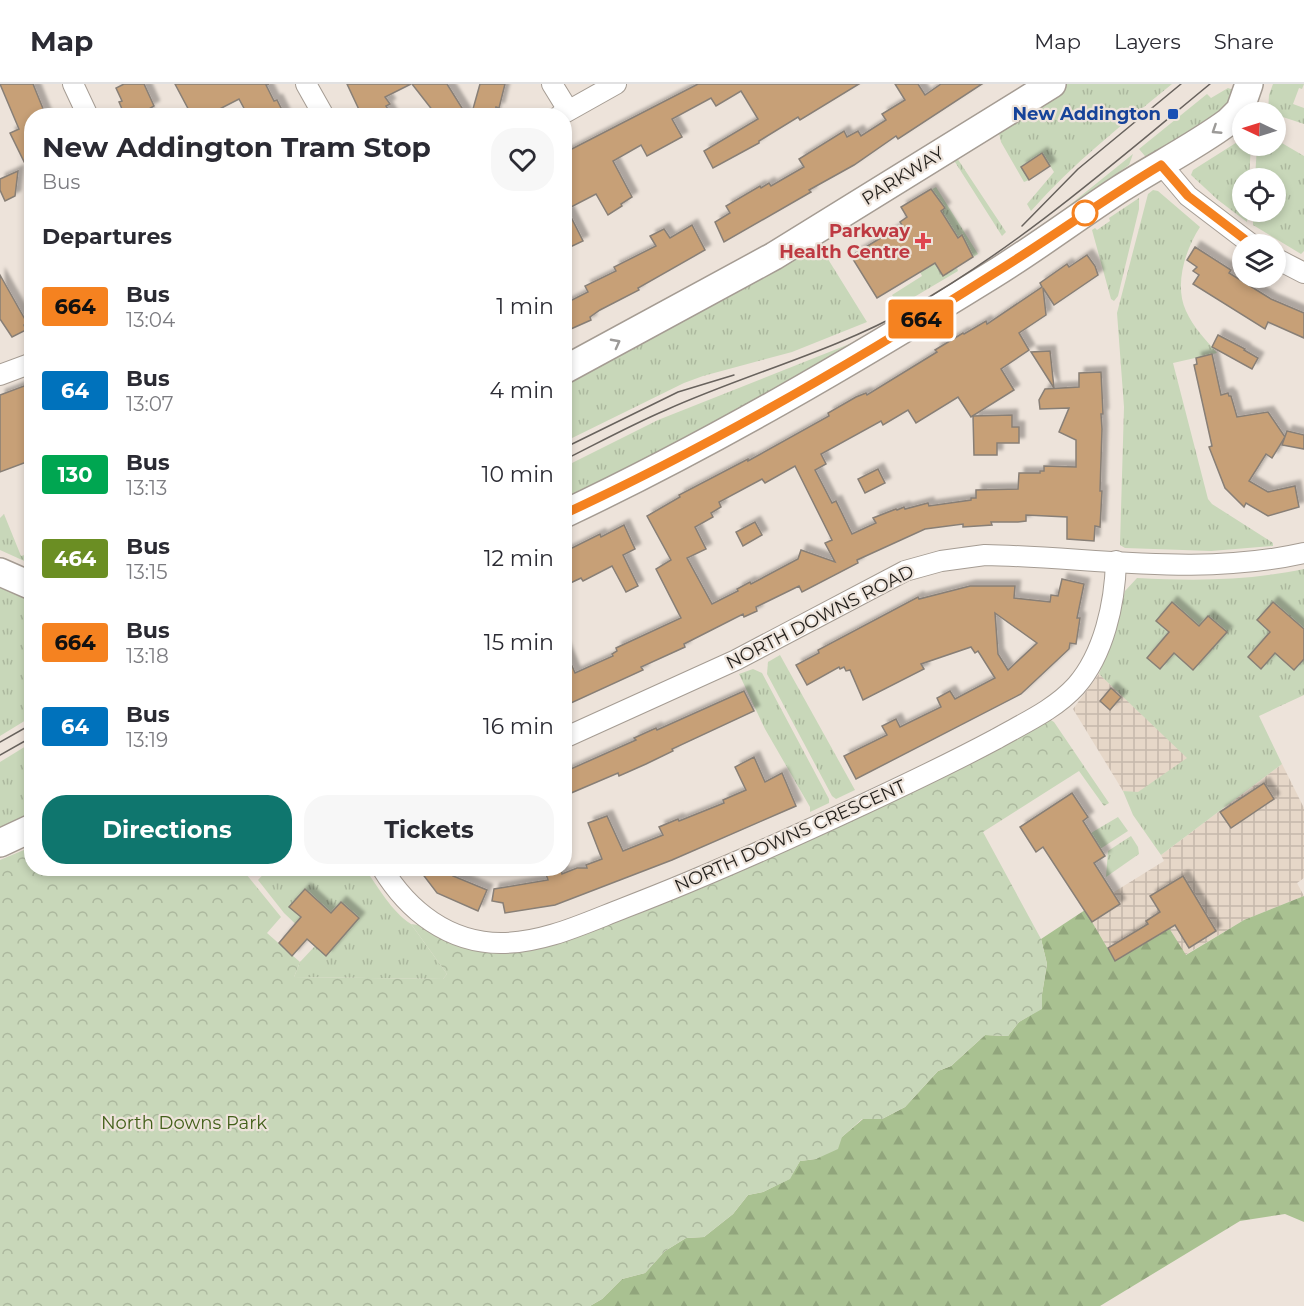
<!DOCTYPE html>
<html lang="en">
<head>
<meta charset="utf-8">
<style>
  :root { --surface:#fff; --page:#f7f7f7; --text:#2b2b33; --muted:#7c7c81; --line:#e1e1e2; --accent:#0f766e }
  body { margin:0; font-family:Montserrat,sans-serif; background:var(--page); color:var(--text); height:100vh; display:flex; flex-direction:column; font-size:22px; white-space:nowrap }
  * { box-sizing:border-box; margin:0 }
  p { font-size:20px; color:var(--muted) }
  .icon { flex:none; width:33px; height:33px; fill:none; stroke:currentColor; stroke-width:2; stroke-linecap:round; stroke-linejoin:round }
  .map { position:relative; flex:1; overflow:hidden }
  .side { position:absolute; left:24px; top:24px; width:548px; height:768px; display:flex; flex-direction:column; background:var(--surface); border-radius:24px; box-shadow:0 3px 9px #0003 }
  .side>* { flex:none }
  .badge { padding:0 12px; border-radius:4px; font-size:21px; line-height:39px }
  .needle { width:39px; rotate:274deg }
  .tools { position:absolute; left:1232px; top:18px; display:grid; gap:12px }
  .tools a { display:grid; place-items:center; width:54px; height:54px; border-radius:50%; background:var(--surface); box-shadow:0 3px 9px #0003; font-size:30px }
  .map>.badge { position:absolute; translate:-50% -50%; box-shadow:0 0 0 3px #fff }
  h2 { padding:0 18px; font-size:22px; line-height:54px }
  .round { display:grid; place-items:center; flex:none; width:63px; height:63px; border-radius:24px; background:var(--page) }
  .head { display:flex; align-items:center; justify-content:space-between; height:102px; padding:0 18px }
  h1 { font-size:28px; font-weight:700; line-height:45px }
  .primary-button { display:flex; gap:12px; margin-top:auto; padding:12px 18px }
  .primary-button a { flex:1; height:69px; border-radius:24px; background:var(--accent); color:#fff; font-size:24px; font-weight:700; line-height:69px; text-align:center }
  .primary-button a+a { background:var(--page); color:var(--text) }
  ul { padding:0; list-style:none }
  li { display:flex; align-items:center; gap:18px; height:84px; padding:0 18px }
  li div { flex:1 }
  li b { display:block; font-size:22px }
  li em { font-style:normal }
  li .badge { min-width:66px; font-weight:700; text-align:center }
  header { display:flex; align-items:center; gap:36px; box-sizing:border-box; height:84px; padding:0 30px; background:var(--surface); border-bottom:2px solid var(--line) }
  header strong { font-size:28px }
  nav { display:flex; gap:33px; margin-inline-start:auto; font-size:21px }
  .map>svg:first-child { display:block }
</style>
</head>
<body>
<header>
<strong>Map</strong>
<nav><a>Map</a><a>Layers</a><a>Share</a></nav>
</header>
<div class="map">
<svg width="1304" height="1222" viewBox="0 0 1304 1222">
  <defs>
    <pattern id="industrial-grid" width="8" height="8" patternUnits="userSpaceOnUse" patternTransform="scale(1.5)"><rect width="8" height="8" fill="#e6d7c8"/><path d="M0 4h8M4 0v8" fill="none" stroke="#c5b8ab"/></pattern>
    <pattern id="grass-tufts" width="24" height="20" patternUnits="userSpaceOnUse" patternTransform="scale(1.5)"><rect width="24" height="20" fill="#c8d7b9"/><path d="M3 7l-1-3M5 7V3M7 7l1-3M15 17l-1-3M17 17v-4M19 17l1-3" fill="none" stroke="#acb89e"/></pattern>
    <pattern id="forest-firs" width="22" height="20" patternUnits="userSpaceOnUse" patternTransform="scale(1.5)"><rect width="22" height="20" fill="#a9c191"/><path d="M5 1l3.5 6h-7zM16 11l3.5 6h-7z" fill="#91a57c"/></pattern>
    <pattern id="park-crowns" width="20" height="18" patternUnits="userSpaceOnUse" patternTransform="scale(1.5)"><rect width="20" height="18" fill="#c8d7b9"/><path d="M2 6a3 3 0 1 1 6 0M12 15a3 3 0 1 1 6 0" fill="none" stroke="#acb89e"/></pattern>
    <filter id="shadow"><feDropShadow dx="5.5" dy="-5.5" stdDeviation="1.5" flood-color="#0004"/></filter>
  </defs>
  <rect width="100%" height="100%" fill="#ede3da"/>
  <g fill="url(#industrial-grid)">
    <polygon points="1099,590 1188,674 1138,709 1123,707 1073,625"/>
    <polygon points="1282,680 1304,724 1304,794 1297,799 1304,812 1244,836 1185,871 1115,877 1085,826 1164,777 1161,771"/>
  </g>
  <g fill="url(#grass-tufts)">
    <path d="M1067 0H1172C1122 41 1073 79 1031 127L1027 120 1054 88 1042 69 1021 83 1029 96 1024 98 1001 58 999 49 1044 14Z"/>
    <polygon points="1273,0 1304,0 1302,5 1299,4 1293,20 1304,24 1304,40 1268,28 1269,11"/>
    <polygon points="1228,4 1236,7 1229,22 1150,78 1139,65 1207,10 1211,14"/>
    <polygon points="1242,55 1242,62 1251,62 1249,94 1242,94 1242,128 1248,128 1247,138 1218,116 1191,91 1193,86"/>
    <polygon points="1275,55 1304,72 1304,167 1301,170 1253,141 1253,128 1275,128 1275,94 1255,94 1257,62 1275,62"/>
    <polygon points="1133,70 1129,81 1051,136"/>
    <polygon points="957,74 1006,148 1002,152 955,78 941,85 940,83"/>
    <polygon points="936,103 978,170 973,173 962,152 958,154 941,127 945,124 931,106"/>
    <path d="M1153 106 1158 107 1200 143C1185 166 1174 201 1186 227 1193 243 1206 256 1217 269L1173 279 1208 415 1212 420 1273 459V462L1211 467 1125 464 1120 461 1124 323 1117 229 1148 110Z"/>
    <polygon points="1139,114 1139,125 1118,212 1114,217 1111,215 1092,146 1095,144 1097,146 1110,137 1109,134"/>
    <polygon points="818,159 867,238 792,268 703,292 684,299 564,358 564,295"/>
    <polygon points="935,179 943,192 957,184 958,187 899,222 892,211 922,192 920,188"/>
    <polygon points="867,253 870,254 564,422 564,383 658,336"/>
    <polygon points="4,430 21,472 31,469 31,480 0,466 0,434"/>
    <path d="M1304 485V611L1259 632 1282 680 1161 771 1133 731 1123 707 1138 708 1187 674 1099 590 1113 554 1125 507 1137 494C1195 497 1246 497 1304 485Z"/>
    <polygon points="0,497 32,512 31,633 0,652"/>
    <polygon points="780,571 855,706 836,715 832,712 767,590 768,578"/>
    <polygon points="753,585 762,589 829,715 829,719 810,728 810,723 765,645 740,592 739,590"/>
    <polygon points="31,659 31,733 0,749 0,678"/>
    <polygon points="1118,733 1128,747 1100,765 1091,749"/>
    <polygon points="1131,752 1138,763 1139,770 1106,793 1108,767"/>
    <path d="M268 785H365C379 804 391 827 411 840L447 890 443 895 294 893 300 878 315 862 326 871C327 837 333 830 305 805L289 823 309 840 303 847 284 829 258 796Z"/>
  </g>
  <polygon fill="url(#forest-firs)" points="1304,812 1304,1138 1285,1130 1240,1137 1100,1222 590,1222 602,1215 622,1195 645,1189 665,1167 686,1154 704,1153 733,1130 748,1111 763,1108 789,1095 800,1077 816,1075 863,1035 882,1035 905,1023 938,987 951,982 985,951 1008,952 1019,938 1042,924 1042,910 1047,880 1041,855 1085,826 1115,877 1169,844 1186,871 1244,836"/>
  <polygon fill="url(#park-crowns)" points="1049,635 1054,638 1109,719 1104,722 1079,687 983,748 1041,855 1047,880 1042,910 1042,925 1019,938 1008,952 985,951 951,982 938,987 905,1023 882,1035 862,1035 842,1053 838,1065 816,1075 800,1077 790,1095 763,1108 748,1111 733,1130 704,1153 686,1154 665,1167 645,1189 622,1195 602,1215 590,1222 0,1222 0,776 31,763 32,784 242,785 281,833 267,849 300,878 294,893 443,895 447,890 411,840 418,841 422,839 436,848 567,854 655,823 747,784"/>
  <g fill="#c7a077" stroke="#887f76" stroke-width="1.5" fill-rule="evenodd" filter="url(#shadow)">
    <polygon points="0,0 33,0 46,32 32,32 32,94 10,49 19,45"/>
    <polygon points="124,0 144,0 154,22 147,26 149,32 125,32 119,18 122,17 116,4"/>
    <polygon points="175,0 269,0 266,1 274,17 277,16 285,32 244,32 247,30 239,15 206,32 192,32"/>
    <polygon points="347,0 411,0 385,13 390,20 386,22 392,32 362,32"/>
    <polygon points="412,0 447,0 467,32 437,32"/>
    <polygon points="480,0 505,0 499,24 496,23 494,32 471,32"/>
    <polygon points="698,0 859,0 800,36 798,33 759,57 759,59 713,84 704,67 758,35 741,7 716,22 711,14 672,35 682,53 647,72 641,61 613,77 632,113 621,120 622,122 608,131 596,110 567,125 583,157 568,164 564,157 564,105 571,100 564,86 564,69"/>
    <polygon points="895,0 918,0 925,11 941,0 982,0 898,55 896,52 854,81 809,106 811,108 724,158 715,138 730,129 726,122 760,102 761,104 769,99 771,102 804,83 799,75 844,47 847,53 858,47 861,52 886,36 882,30 905,16"/>
    <polygon points="1042,69 1050,82 1029,96 1021,83"/>
    <polygon points="18,87 15,112 5,117 0,106 0,95"/>
    <polygon points="931,105 945,124 941,127 958,154 962,151 973,173 943,192 935,179 877,214 851,172 902,141 900,138 907,133 901,123"/>
    <polygon points="692,141 705,166 638,204 639,206 600,226 590,233 591,236 564,248 564,220 588,208 585,202 616,187 614,183 656,162 650,152 664,145 670,154"/>
    <polygon points="1195,163 1231,186 1229,189 1271,215 1304,229 1304,254 1268,238 1265,245 1193,200 1199,191 1193,187 1197,183 1187,176"/>
    <path d="M1087 171 1095 182 1098 191 1054 221 1043 204 1046 231 1019 249 1029 266 1001 285 1014 306 971 333 958 313 916 339 908 326 883 341 881 337 821 370 826 380 815 386 832 419 836 417 852 450 876 439 873 434 896 425 897 426 904 423 905 425 928 419 929 422 971 416V414H976V406L1018 405 1019 389H1040V387H1044V382L1076 383V356L1059 348 1069 324 1040 325 1039 316 1045 305 1079 303V289L1101 288 1103 330H1101L1102 345 1100 407H1102L1100 443 1095 442 1094 457 1067 455V433L1026 431V437L1018 438H991L992 441 963 443V440L925 445 857 476 858 479 802 508 799 502 756 523 757 527 744 533 743 530 684 560 685 563 641 583 643 586 571 619 570 616 564 618V563L575 589 613 572 612 570 617 567 616 564 681 534 656 485 671 476 647 432 680 413 679 411 748 375V377L829 332 828 329 856 313 866 309 867 311 937 268 935 266 963 249 964 250 986 237 987 240 1042 203 1040 199 1067 180 1069 183ZM795 382 832 456 825 459 835 478 801 466 798 475 751 500 750 498 737 505 738 507 712 520 687 474 706 465 695 443 713 433 711 429 721 423 719 418 762 395 765 399Z"/>
    <polygon points="0,191 27,239 24,241 26,246 12,253 0,235"/>
    <polygon points="1218,251 1245,265 1244,266 1258,274 1252,285 1212,263"/>
    <polygon points="1050,267 1054,304 1031,268"/>
    <polygon points="1212,270 1221,311 1228,309 1229,312 1231,312 1237,333 1268,328 1285,353 1272,374 1266,370 1249,397 1268,408 1295,402 1299,423 1268,432 1246,419 1244,423 1225,404 1209,363 1212,362 1194,281 1197,280 1196,274"/>
    <polygon points="32,299 32,376 0,388 0,311"/>
    <polygon points="1012,331 1012,343 1019,343 1019,359 997,359 997,371 974,371 973,332"/>
    <polygon points="1287,347 1304,351 1304,365 1282,361"/>
    <polygon points="878,385 885,399 865,409 858,395"/>
    <polygon points="755,438 762,451 743,462 736,448"/>
    <polygon points="624,441 635,465 623,471 638,502 626,508 612,482 583,497 581,494 564,502 564,468 600,450 601,453"/>
    <path d="M1062 495 1084 500 1077 534H1080L1076 560 1070 559 1069 565 1021 610 856 695 844 672 887 651 882 642 896 635 900 643 941 623 937 614 950 607 955 615 995 594 978 567 975 569 971 563 921 580 924 585 863 616 850 586 846 587 844 583 840 585 839 583 807 601 796 581 819 569 818 566 918 513 919 515 970 502H1015L1014 514 1050 518 1051 511 1058 512ZM995 529 1037 559 1008 586 998 570Z"/>
    <polygon points="1172,518 1199,542 1208,532 1227,548 1193,586 1174,569 1160,585 1147,574 1169,548 1156,537"/>
    <polygon points="1273,518 1304,545 1304,575 1294,586 1275,569 1261,585 1248,573 1270,548 1257,536"/>
    <polygon points="1111,604 1121,613 1110,626 1100,617"/>
    <polygon points="744,607 754,627 672,665 673,667 646,680 619,692 618,689 564,712 564,688 636,656 634,654 656,644 657,646"/>
    <polygon points="754,673 765,698 782,689 796,722 672,776 555,821 505,829 503,819 492,817 494,805 548,796 544,784 561,784 562,790 577,784 587,784 586,781 602,775 588,739 607,732 623,767 663,751 659,743 678,735 679,737 724,719 723,716 746,706 735,683"/>
    <polygon points="1264,699 1274,715 1231,744 1220,728"/>
    <polygon points="1072,709 1088,733 1083,737 1105,772 1094,779 1120,820 1092,838 1043,763 1036,768 1020,743"/>
    <polygon points="418,784 459,784 453,792 487,806 478,827 437,809"/>
    <polygon points="1183,792 1216,847 1189,864 1175,841 1115,877 1108,864 1148,840 1146,837 1160,828 1150,812"/>
    <polygon points="305,805 331,829 341,818 359,834 326,872 307,855 292,872 279,859 301,833 289,823"/>
  </g>
  <g fill="none" stroke-linecap="round" stroke-linejoin="round">
    <defs>
      <g id="street">
        <polyline points="73,0 88,32"/>
        <polyline points="306,0 324,32"/>
        <polyline points="552,0 568,26"/>
        <polyline points="559,32 616,0"/>
        <polyline points="1161,80 1188,112 1251,160"/>
        <polyline points="1275,174 1304,189"/>
        <polyline points="0,291 32,279"/>
        <path d="M564 654 736 576 905 487 941 477 985 471C1091 473 1199 493 1304 469"/>
        <path d="M382 784C408 827 449 859 501 859 544 859 585 839 624 824 705 793 785 757 864 720 909 699 953 678 996 655 1024 639 1054 626 1076 602 1104 570 1115 519 1116 477"/>
      </g>
      <g id="secondary">
        <polyline points="564,286 774,172 1052,0"/>
        <path d="M564 430C712 360 853 277 992 191 1036 164 1077 133 1120 105 1156 82 1194 63 1228 38L1240 26 1249 0"/>
        <polyline points="0,488 32,502"/>
        <polyline points="0,759 32,744"/>
      </g>
    </defs>
    <use href="#street" stroke="#a59c93" stroke-width="22"/>
    <use href="#secondary" stroke="#a59c93" stroke-width="30"/>
    <use href="#street" stroke="#fff" stroke-width="20"/>
    <use href="#secondary" stroke="#fff" stroke-width="27"/>
    <g stroke="#68625d" stroke-width="1.5">
      <polyline points="1022,142 1078,85 1181,0"/>
      <polyline points="564,364 678,308 734,291"/>
      <path d="M564 376C598 359 631 341 666 326 746 290 832 268 909 225 1018 163 1114 79 1210 0"/>
      <polyline points="0,658 32,640"/>
      <polyline points="0,671 32,653"/>
    </g>
  </g>
  <defs><path id="oneway-chevron" d="M-2-3.5L2.5 0L-2 3.5" fill="none" stroke-width="1.6" stroke-linecap="round" stroke-linejoin="round" transform="scale(1.5)"/></defs>
  <g stroke="#9c9a98">
    <use href="#oneway-chevron" transform="translate(1216 46) rotate(147)"/>
    <use href="#oneway-chevron" transform="translate(616 259) rotate(-28)"/>
  </g>
  <g fill="none" stroke-linecap="round" stroke-linejoin="round">
    <defs>
      <path id="line" d="M564 430C713 361 855 278 993 190 1050 155 1104 115 1161 81L1188 112 1251 160"/>
    </defs>
    <use href="#line" stroke="#fff" stroke-width="14"/>
    <use href="#line" stroke="#f58220" stroke-width="9"/>
  </g>
  <rect fill="#1a4fb4" stroke="#ede3da" stroke-width="2" x="1167" y="24" width="12" height="12" rx="3"/>
  <circle fill="#fff" stroke="#f58220" stroke-width="3" cx="1085" cy="129" r="12"/>
  <path fill="#e0444e" stroke="#ede3da" stroke-width="2" d="M920 148h6v6h6v6h-6v6h-6v-6h-6v-6h6z"/>
  <g text-anchor="middle" dominant-baseline="central" stroke-width="4.5" stroke-linejoin="round" paint-order="stroke">
    <g font-size="18" font-weight="bold" fill="#164399" stroke="#ede3da" text-anchor="end">
      <text x="1161" y="30">New Addington</text>
    </g>
    <g font-size="18" fill="#221f1b" stroke="#ede3da">
      <text transform="translate(903 92) rotate(-32)">PARKWAY</text>
      <text transform="translate(820 533) rotate(-27)">NORTH DOWNS ROAD</text>
      <text transform="translate(790 752) rotate(-24)">NORTH DOWNS CRESCENT</text>
    </g>
    <g font-size="18" font-weight="bold" fill="#be3a42" stroke="#ede3da" text-anchor="end">
      <text x="910" y="147">Parkway<tspan x="910" dy="21">Health Centre</tspan></text>
    </g>
    <g font-size="18" fill="#43601a" stroke="#ede3da">
      <text x="184" y="1039">North Downs Park</text>
    </g>
  </g>
</svg>
<div class="tools">
<a><svg class="needle" viewBox="-14 -14 28 28"><path d="M0-13l5 13h-10z" fill="#e53935"/><path d="M0 13l5-13h-10z" fill="#7c7c81"/></svg></a>
<a><svg class="icon" aria-label="locate" viewBox="0 0 24 24"><circle cx="12" cy="12" r="6"/><path d="M12 2v4M12 18v4M2 12h4M18 12h4"/></svg></a>
<a><svg class="icon" aria-label="layers" viewBox="0 0 24 24"><path d="M12 4l9 5-9 5-9-5zM3 14l9 5 9-5"/></svg></a>
</div>
<b class="badge" style="left:921px;top:235px;background:#f58220;color:#111">664</b>
<section class="side">
<div class="head"><div><h1>New Addington Tram Stop</h1><p>Bus</p></div><a class="round"><svg class="icon" aria-label="heart" viewBox="0 0 24 24"><path d="M12 20l-8-8c-3-5 5-10 8-4 3-6 11-1 8 4z"/></svg></a></div>
<h2>Departures</h2>
<ul>
<li><span class="badge" style="background:#f58220;color:#111">664</span><div><b>Bus</b><p>13:04</p></div><em>1 min</em></li>
<li><span class="badge" style="background:#0072bc;color:#fff">64</span><div><b>Bus</b><p>13:07</p></div><em>4 min</em></li>
<li><span class="badge" style="background:#00a651;color:#fff">130</span><div><b>Bus</b><p>13:13</p></div><em>10 min</em></li>
<li><span class="badge" style="background:#6b8e23;color:#fff">464</span><div><b>Bus</b><p>13:15</p></div><em>12 min</em></li>
<li><span class="badge" style="background:#f58220;color:#111">664</span><div><b>Bus</b><p>13:18</p></div><em>15 min</em></li>
<li><span class="badge" style="background:#0072bc;color:#fff">64</span><div><b>Bus</b><p>13:19</p></div><em>16 min</em></li>
</ul>
<div class="primary-button"><a>Directions</a><a>Tickets</a></div>
</section>
</div>
</body>
</html>
